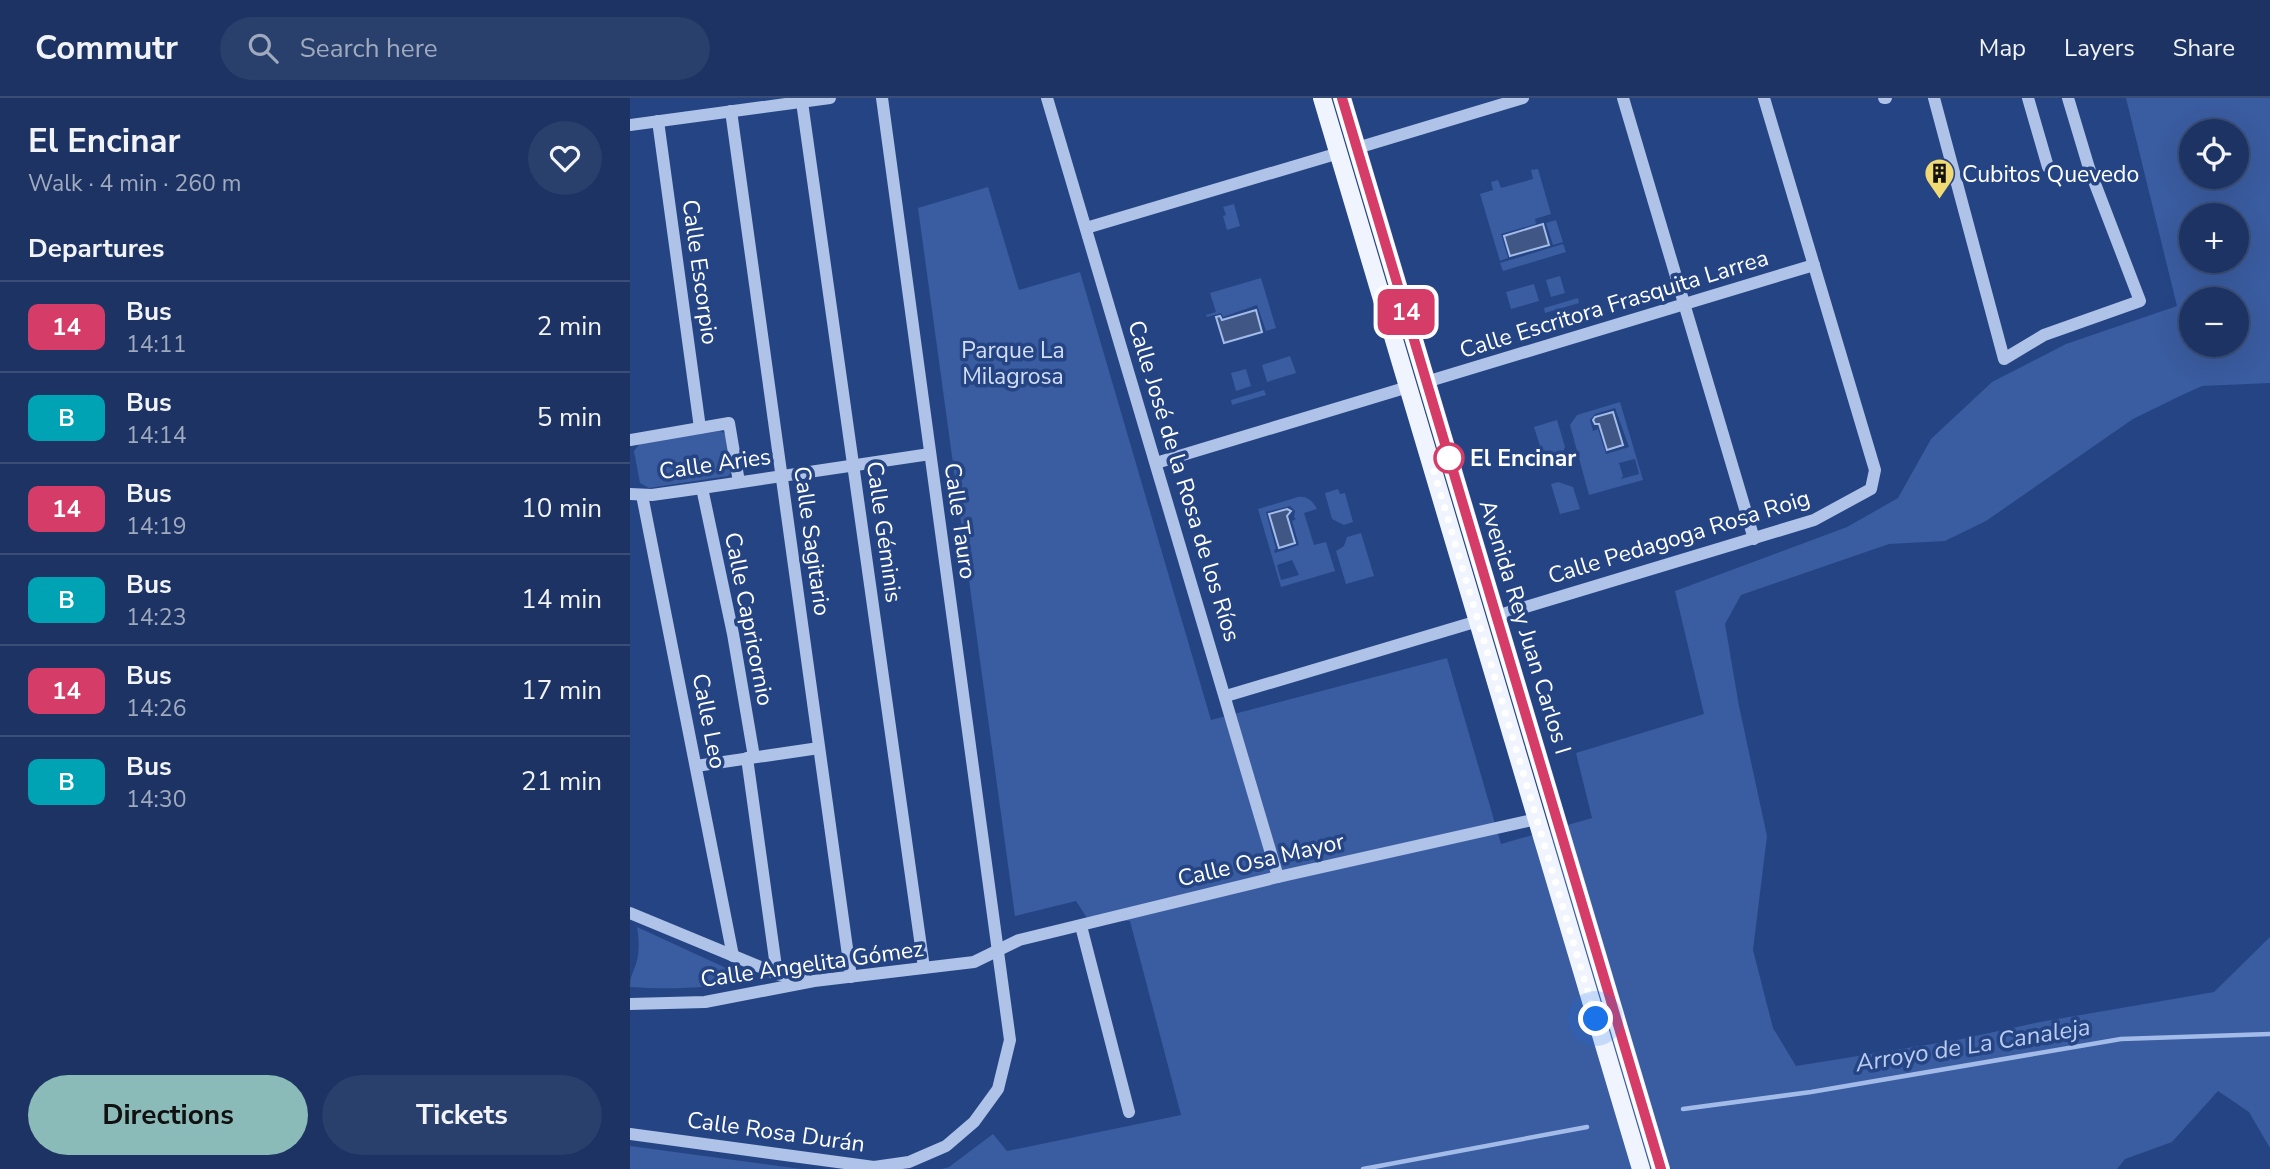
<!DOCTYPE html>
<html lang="en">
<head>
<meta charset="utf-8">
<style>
  :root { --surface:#1c3363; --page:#293f6c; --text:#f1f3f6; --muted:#a0aabe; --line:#3a4e78; --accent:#8bbbb9 }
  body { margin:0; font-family:"Nunito Sans",sans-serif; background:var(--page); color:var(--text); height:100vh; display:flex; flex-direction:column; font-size:26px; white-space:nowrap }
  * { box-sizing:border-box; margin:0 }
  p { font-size:23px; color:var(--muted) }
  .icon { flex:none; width:38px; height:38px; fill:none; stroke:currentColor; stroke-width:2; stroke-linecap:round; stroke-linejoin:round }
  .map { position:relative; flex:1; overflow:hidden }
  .details { display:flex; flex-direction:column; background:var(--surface); width:630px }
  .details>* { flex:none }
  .badge { padding:0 14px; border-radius:10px; font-size:24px; line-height:46px }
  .controls { position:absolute; left:1549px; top:21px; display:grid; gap:14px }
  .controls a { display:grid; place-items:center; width:70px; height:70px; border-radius:50%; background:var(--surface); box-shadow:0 7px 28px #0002,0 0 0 2px var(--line); font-size:35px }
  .you { position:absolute; width:35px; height:35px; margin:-18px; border:5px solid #fff; border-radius:50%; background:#1a73e8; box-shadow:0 0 0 10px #1a73e833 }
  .map>.badge { position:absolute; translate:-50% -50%; box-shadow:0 0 0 4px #fff }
  h2 { padding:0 28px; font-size:26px; line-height:63px }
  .round { display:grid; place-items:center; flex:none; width:74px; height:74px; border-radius:37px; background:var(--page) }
  .summary { display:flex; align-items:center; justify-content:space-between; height:119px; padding:0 28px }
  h1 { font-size:33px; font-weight:700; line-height:52px }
  .cta { display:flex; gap:14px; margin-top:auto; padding:14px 28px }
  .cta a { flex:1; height:80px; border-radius:42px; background:var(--accent); color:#111; font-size:28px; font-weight:700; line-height:80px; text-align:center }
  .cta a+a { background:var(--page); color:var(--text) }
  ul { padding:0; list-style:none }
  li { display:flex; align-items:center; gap:21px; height:91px; padding:0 28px; border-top:2px solid var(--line) }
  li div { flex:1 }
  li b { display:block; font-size:26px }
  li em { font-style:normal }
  li .badge { min-width:77px; font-weight:700; text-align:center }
  header { display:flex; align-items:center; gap:42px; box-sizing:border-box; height:98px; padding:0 35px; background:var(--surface); border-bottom:2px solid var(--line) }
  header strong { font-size:33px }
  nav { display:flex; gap:38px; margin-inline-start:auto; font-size:24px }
  .search { width:490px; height:63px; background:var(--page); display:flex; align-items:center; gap:18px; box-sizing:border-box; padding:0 24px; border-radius:38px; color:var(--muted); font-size:26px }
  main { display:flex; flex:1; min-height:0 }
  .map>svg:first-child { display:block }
</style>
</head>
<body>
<header>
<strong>Commutr</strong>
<div class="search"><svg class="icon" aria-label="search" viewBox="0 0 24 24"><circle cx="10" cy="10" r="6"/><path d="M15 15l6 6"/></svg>Search here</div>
<nav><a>Map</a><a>Layers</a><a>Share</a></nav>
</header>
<main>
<section class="details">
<div class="summary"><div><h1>El Encinar</h1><p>Walk · 4 min · 260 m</p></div><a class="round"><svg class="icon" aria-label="heart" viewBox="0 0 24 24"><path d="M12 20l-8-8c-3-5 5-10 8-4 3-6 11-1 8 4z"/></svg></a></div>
<h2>Departures</h2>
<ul>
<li><span class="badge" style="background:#d53c67;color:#fff">14</span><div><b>Bus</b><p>14:11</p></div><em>2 min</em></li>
<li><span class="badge" style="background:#00a3b4;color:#fff">B</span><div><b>Bus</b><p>14:14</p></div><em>5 min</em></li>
<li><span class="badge" style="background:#d53c67;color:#fff">14</span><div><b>Bus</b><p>14:19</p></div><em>10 min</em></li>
<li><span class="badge" style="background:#00a3b4;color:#fff">B</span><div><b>Bus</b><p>14:23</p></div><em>14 min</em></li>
<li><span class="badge" style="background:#d53c67;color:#fff">14</span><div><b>Bus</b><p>14:26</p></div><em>17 min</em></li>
<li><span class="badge" style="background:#00a3b4;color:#fff">B</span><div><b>Bus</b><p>14:30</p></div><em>21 min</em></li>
</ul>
<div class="cta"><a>Directions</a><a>Tickets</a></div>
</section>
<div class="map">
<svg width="1640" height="1071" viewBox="0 0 1640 1071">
  <rect width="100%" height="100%" fill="#254484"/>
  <g fill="#3a5ca0" fill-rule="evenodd">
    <path d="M1496 0H1640V285L1572 288 1552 297 1503 321 1356 423 1315 443 1259 446 1111 497 1095 526 1109 608 1137 738 1123 852 1143 930 1166 968 1327 942 1410 924 1584 894 1640 839V1050L1619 1014 1588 993 1542 1044 1495 1061 1487 1071H312L319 1069 363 1036 377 1053 551 1017 500 823 457 820 446 803 385 818 288 110 358 89 389 192 450 174 581 622 817 560 871 746 962 720 946 655 1074 616 1045 493 1217 429 1268 400 1301 341 1362 284 1436 246 1547 208ZM1561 33H1606V79H1561ZM1561 117H1606V163H1561ZM1561 201H1606V247H1561Z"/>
    <polygon points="908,71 921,116 905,121 906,126 871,136 878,160 870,163 850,96 863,92 861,84 868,82 871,90 903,81 901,72"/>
    <polygon points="604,106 610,128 597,132 593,118 596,117 593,109"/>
    <polygon points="926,122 933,144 923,147 916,125"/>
    <polygon points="933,146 936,154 873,173 870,165"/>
    <polygon points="930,178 935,195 921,199 916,182"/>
    <polygon points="631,180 646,230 636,233 627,207 593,219 591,215 577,219 576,217 586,214 580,195"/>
    <polygon points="904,186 909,203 881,211 876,194"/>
    <polygon points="948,200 949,205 915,215 914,210"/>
    <polygon points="660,258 666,275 637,284 632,267"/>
    <polygon points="616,271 621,288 606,293 601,275"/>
    <polygon points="634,292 636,297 602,307 601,302"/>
    <path d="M990 304 1013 382 959 397 940 327 947 317ZM985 310 999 349 976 356 968 331 963 333 960 322 965 316ZM1005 361 1009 376 991 381 993 378 989 365Z"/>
    <polygon points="927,322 935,349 927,368 917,371 904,329"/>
    <polygon points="90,333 98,337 103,372 98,378 19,390 10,385 4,353 10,345"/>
    <polygon points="928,384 943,389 950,411 930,416 921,386"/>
    <polygon points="708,391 710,396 715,395 723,424 714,427 702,421 695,395"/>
    <path d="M668 399C677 398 683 403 687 411L674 415 684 447 696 444 705 473 651 489 628 411ZM660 408 665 413 664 419 666 421 662 423 669 447 645 455 644 452 646 451 636 414ZM662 462 669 477 651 482 647 467Z"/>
    <polygon points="731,435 744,478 716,486 706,453 714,448 717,439"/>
    <path d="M7 829 122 882C80 890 42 892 0 889 0 878 3 875 6 866 10 853 9 841 7 829Z"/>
    <polygon points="0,1048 171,1071 0,1071"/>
  </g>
  <g fill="#405785" stroke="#a3bbe8" stroke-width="2">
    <polygon points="913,126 919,147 880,158 874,138"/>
    <polygon points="626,212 632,234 594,245 586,219 590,218 592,222"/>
    <polygon points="983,314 993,347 977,352 969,326 965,326 963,322 965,319"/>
    <polygon points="657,411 661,413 657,418 665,445 649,450 639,416"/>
  </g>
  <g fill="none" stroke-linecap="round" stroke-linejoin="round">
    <g stroke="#a3bbe8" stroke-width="4.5">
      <polyline points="1053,1011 1181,994 1491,941 1640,936"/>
      <polyline points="733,1071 957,1029"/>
    </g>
    <g stroke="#afc2e7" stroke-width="12">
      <polyline points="417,0 648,779"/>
      <polyline points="993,0 1124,441"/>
      <polyline points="1254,0 1256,0"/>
      <polyline points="1304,0 1374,261 1414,237 1510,203 1459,70 1438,0"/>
      <polyline points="1398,0 1418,69"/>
      <polyline points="172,4 294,870"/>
      <polyline points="101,13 221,879"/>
      <polyline points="28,23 70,330"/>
      <polyline points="0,27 200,0"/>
      <polyline points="727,50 893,0"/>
      <polyline points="456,130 709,55"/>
      <polyline points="796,284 1184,167"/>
      <polyline points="0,342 99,325 109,384"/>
      <polyline points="526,365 778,289"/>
      <polyline points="72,390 103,536 124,659"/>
      <polyline points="0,396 22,397 72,390 300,356"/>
      <polyline points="12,397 103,858"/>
      <polyline points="866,518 1184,422 1241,391 1245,372 1134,0"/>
      <polyline points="596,598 848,523"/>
      <polyline points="117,660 147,876"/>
      <polyline points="66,668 189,650"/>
      <polyline points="0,815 147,876 176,882"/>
      <polyline points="451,828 499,1014"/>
      <polyline points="0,906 75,904 184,883 344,864 389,842 648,779 907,721"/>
      <polyline points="0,1036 244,1069 279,1064 316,1048 344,1024 368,991 380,942 252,0"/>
    </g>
    <g stroke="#f0f4fe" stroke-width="18">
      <polyline points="692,0 1011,1071"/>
      <polyline points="712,0 1031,1071"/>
    </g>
  </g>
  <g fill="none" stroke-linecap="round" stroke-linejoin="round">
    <defs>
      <polyline id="line" points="712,0 1031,1071"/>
    </defs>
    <use href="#line" stroke="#fff" stroke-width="16"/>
    <use href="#line" stroke="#d53c67" stroke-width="10"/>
    <polyline stroke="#fff" stroke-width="7" stroke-dasharray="0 12.6" points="819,360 802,367 966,921"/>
  </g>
  <defs>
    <symbol id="building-pin" viewBox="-11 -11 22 30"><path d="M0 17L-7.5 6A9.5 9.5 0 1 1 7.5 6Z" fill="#f1da73" stroke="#254484"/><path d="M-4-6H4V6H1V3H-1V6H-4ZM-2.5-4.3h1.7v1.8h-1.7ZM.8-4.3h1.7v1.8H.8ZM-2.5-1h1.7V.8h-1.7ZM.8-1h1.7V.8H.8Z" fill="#111"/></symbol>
  </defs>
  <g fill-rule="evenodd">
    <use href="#building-pin" x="1292" y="58" width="35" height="47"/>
  </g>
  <circle fill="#fff" stroke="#d53c67" stroke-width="3.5" cx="819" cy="360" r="14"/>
  <g text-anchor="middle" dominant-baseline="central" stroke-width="7" stroke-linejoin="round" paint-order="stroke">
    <g font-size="23" fill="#fff" stroke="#254484" text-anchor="start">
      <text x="1332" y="76">Cubitos Quevedo</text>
    </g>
    <g font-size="23" fill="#fff" stroke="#254484">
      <text transform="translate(70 174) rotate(82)">Calle Escorpio</text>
      <text transform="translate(984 206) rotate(-17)">Calle Escritora Frasquita Larrea</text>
      <text transform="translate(85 366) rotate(-8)">Calle Aries</text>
      <text transform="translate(554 383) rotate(73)">Calle José de la Rosa de los Ríos</text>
      <text transform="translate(330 423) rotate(82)">Calle Tauro</text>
      <text transform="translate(254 434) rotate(82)">Calle Géminis</text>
      <text transform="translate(1049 439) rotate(-17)">Calle Pedagoga Rosa Roig</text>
      <text transform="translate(182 443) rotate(82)">Calle Sagitario</text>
      <text transform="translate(119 521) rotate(79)">Calle Capricornio</text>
      <text transform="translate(895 529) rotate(73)">Avenida Rey Juan Carlos I</text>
      <text transform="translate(79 623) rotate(79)">Calle Leo</text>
      <text transform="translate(631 762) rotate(-13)">Calle Osa Mayor</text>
      <text transform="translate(182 866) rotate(-8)">Calle Angelita Gómez</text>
      <text transform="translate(146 1034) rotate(8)">Calle Rosa Durán</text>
    </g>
    <g font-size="23" fill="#d2def6" stroke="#254484">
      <text x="383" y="252">Parque La<tspan x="383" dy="26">Milagrosa</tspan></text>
    </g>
    <g font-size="23" font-weight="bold" fill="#fff" stroke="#254484" text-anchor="start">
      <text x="840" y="360">El Encinar</text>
    </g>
    <g font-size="24" font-style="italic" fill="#baccef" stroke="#254484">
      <text transform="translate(1343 947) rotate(-9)">Arroyo de La Canaleja</text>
    </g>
  </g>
</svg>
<div class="controls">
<a><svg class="icon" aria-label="locate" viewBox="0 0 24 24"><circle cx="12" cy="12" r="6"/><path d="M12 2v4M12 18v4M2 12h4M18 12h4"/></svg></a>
<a>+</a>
<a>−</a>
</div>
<div class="you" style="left:966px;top:921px"></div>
<b class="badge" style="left:776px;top:214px;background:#d53c67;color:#fff">14</b>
</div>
</main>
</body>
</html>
